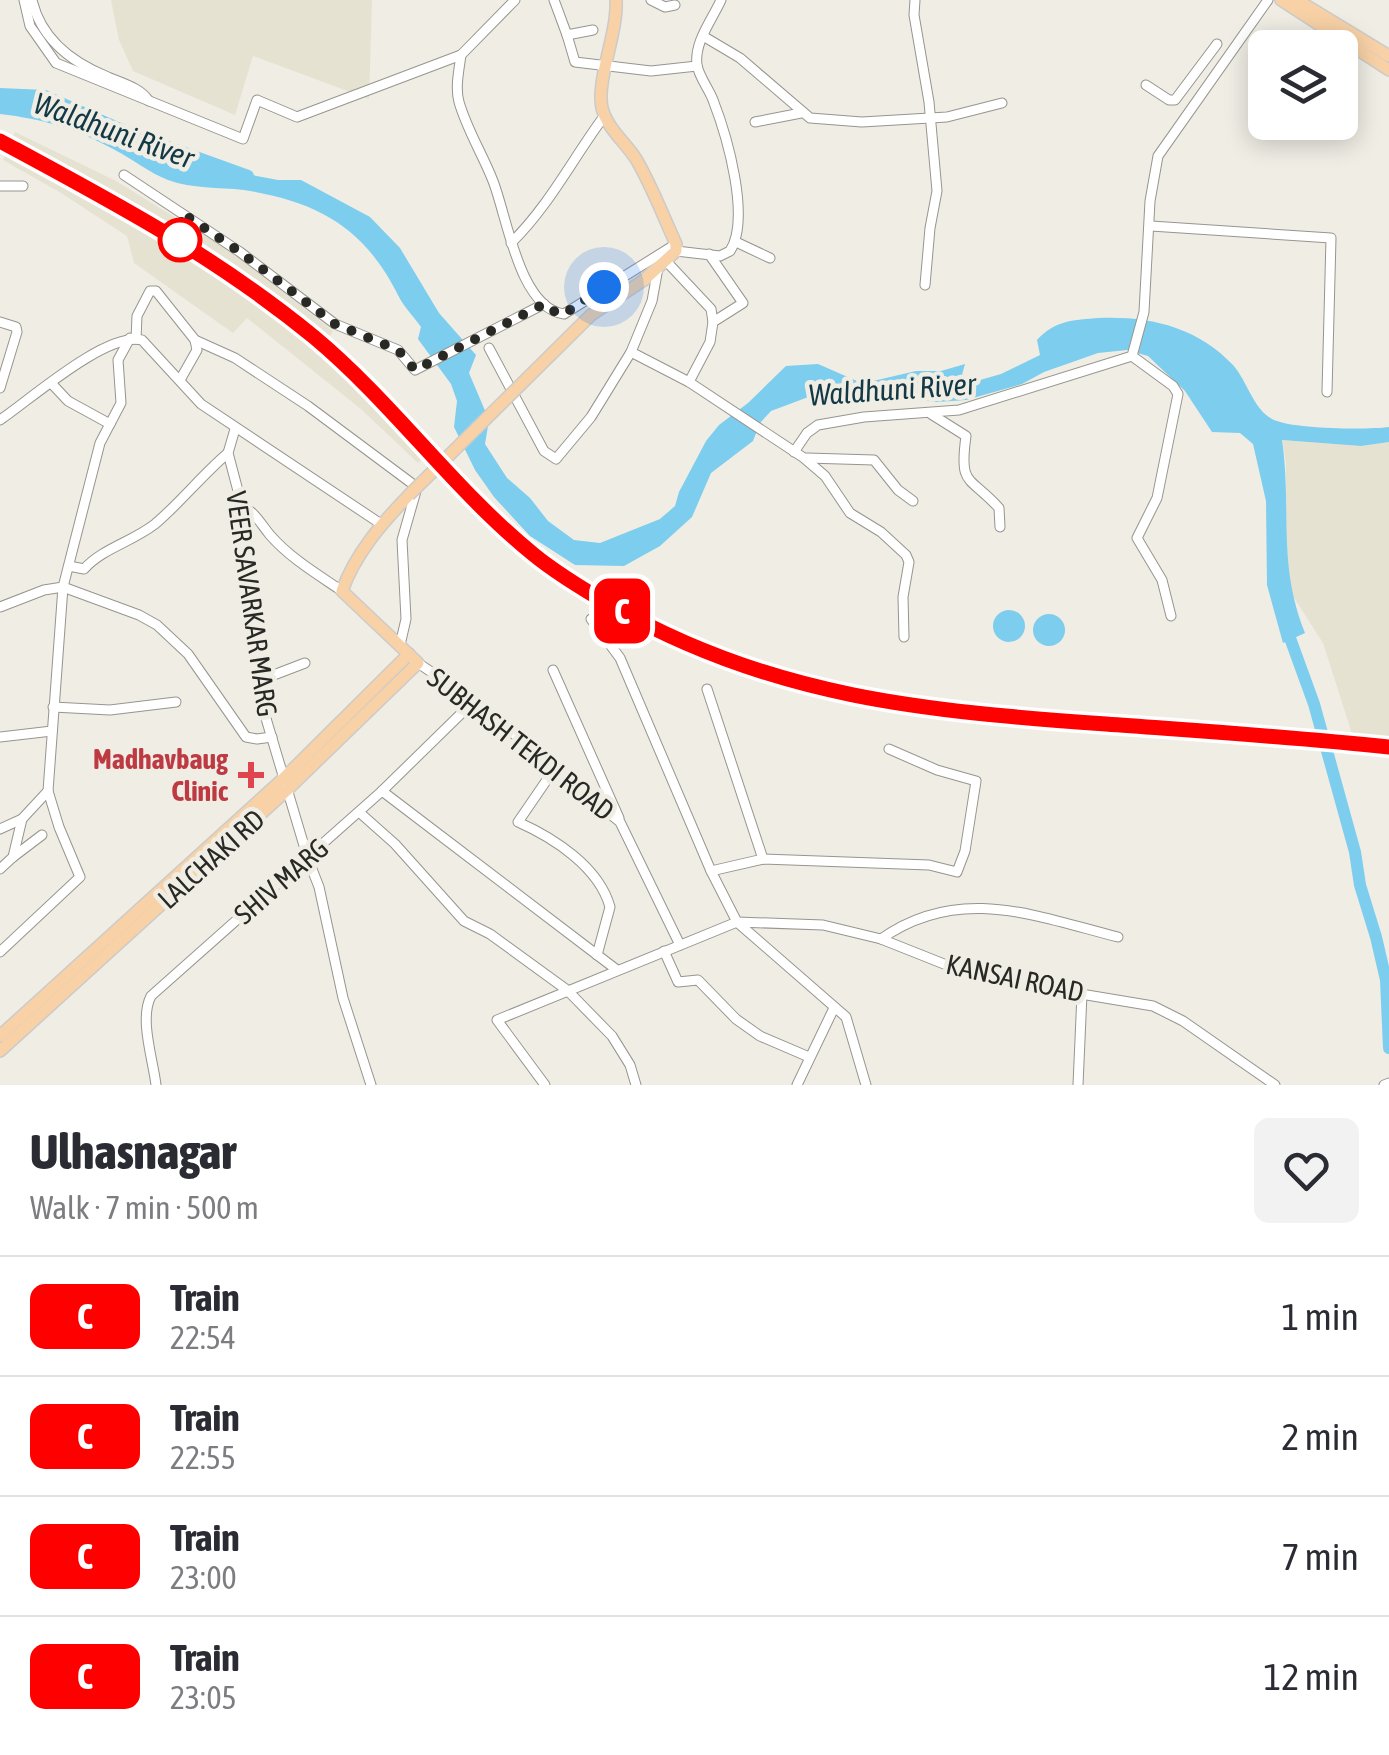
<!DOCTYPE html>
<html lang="en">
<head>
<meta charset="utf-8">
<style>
  :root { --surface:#fff; --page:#f2f2f3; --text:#2b2b33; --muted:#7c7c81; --line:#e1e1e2 }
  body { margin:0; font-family:"Asap Condensed",sans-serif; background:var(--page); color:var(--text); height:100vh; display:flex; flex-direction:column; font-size:38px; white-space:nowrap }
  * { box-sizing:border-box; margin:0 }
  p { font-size:32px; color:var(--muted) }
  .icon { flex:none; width:55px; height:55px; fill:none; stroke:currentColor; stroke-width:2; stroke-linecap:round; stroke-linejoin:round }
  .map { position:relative; height:1085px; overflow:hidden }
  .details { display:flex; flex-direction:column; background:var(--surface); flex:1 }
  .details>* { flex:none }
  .badge { padding:0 20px; border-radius:15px; font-size:35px; line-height:65px }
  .buttons { position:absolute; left:1248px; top:30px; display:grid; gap:20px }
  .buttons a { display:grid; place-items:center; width:110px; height:110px; border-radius:15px; background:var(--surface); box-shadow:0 5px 25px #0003; font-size:50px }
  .you { position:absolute; width:50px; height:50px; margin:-25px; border:8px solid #fff; border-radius:50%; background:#1a73e8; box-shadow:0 0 0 15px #1a73e833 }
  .map>.badge { position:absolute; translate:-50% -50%; box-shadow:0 0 0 5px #fff }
  .round { display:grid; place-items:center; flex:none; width:105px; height:105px; border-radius:15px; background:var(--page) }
  .summary { display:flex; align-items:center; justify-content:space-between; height:170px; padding:0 30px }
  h1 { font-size:48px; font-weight:800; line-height:75px }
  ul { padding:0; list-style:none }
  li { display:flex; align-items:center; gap:30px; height:120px; padding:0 30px; border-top:2px solid var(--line) }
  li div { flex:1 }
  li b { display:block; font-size:38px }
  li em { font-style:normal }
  li .badge { min-width:110px; font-weight:700; text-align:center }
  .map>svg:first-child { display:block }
</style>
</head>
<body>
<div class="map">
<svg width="1389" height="1085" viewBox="0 0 1389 1085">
  <rect width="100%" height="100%" fill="#efede4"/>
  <g fill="#e6e2d2">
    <polygon points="111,0 372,0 369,99 253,56 235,115 133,71 119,40"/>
    <polygon points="15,132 116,181 233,253 333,331 326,342 360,371 433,449 418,463 361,409 247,318 233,333 134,263 127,236 61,193 3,160"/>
    <polygon points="1282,440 1361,446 1389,442 1389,743 1354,740 1323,643 1293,596 1286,554 1286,463"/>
  </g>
  <g fill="#7dcdef">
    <path d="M0 88 46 90 144 133 166 149 200 165 278 180H301L370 217 400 248 439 313 476 355 469 373 489 420 485 444 507 478 530 498 548 521 574 540 600 543 660 519 675 506 679 492 706 441 719 425 748 403 786 366 818 364 857 381H873L916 371H941L965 364 962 375 973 382 1001 374 1040 355 1037 340C1055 320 1074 320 1099 318 1150 316 1197 327 1233 365 1248 382 1253 410 1274 420 1294 429 1366 430 1389 427V442L1361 446 1282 440C1292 510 1277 563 1305 633L1283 643 1267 585 1266 501 1253 444 1240 433 1212 432 1185 391 1148 356 1127 350 1098 353 1044 372 1022 384 966 400 937 402 911 399 878 402 811 396 771 411 760 423 753 441 711 473 692 517 660 546 624 566 575 565 530 536 494 497 475 470 454 427 457 401 451 384 418 339 421 327C414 317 404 307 399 297 365 228 319 202 244 190 218 187 193 189 168 180 150 173 132 159 115 150 77 129 43 119 0 114Z"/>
    <circle cx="1009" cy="626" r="16"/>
    <circle cx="1049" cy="630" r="16"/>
  </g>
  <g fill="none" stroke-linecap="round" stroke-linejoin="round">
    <g stroke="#7dcdef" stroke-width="12">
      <polyline points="140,137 248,176"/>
      <polyline points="1286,627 1314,704 1355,852 1360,885 1376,937 1386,980 1389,1048"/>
    </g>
    <defs>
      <g id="minor">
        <polyline points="24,0 30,26 56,63 243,139 257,100 297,117 461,55 515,0"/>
        <path d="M32 0C41 39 73 63 108 77 124 84 139 87 149 101"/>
        <polyline points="554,0 567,35 593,30"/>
        <polyline points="651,0 665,7 675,5"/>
        <polyline points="915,0 914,15 929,102 937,191 930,228 925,285"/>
        <polyline points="567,35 575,62 651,71 697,66"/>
        <polyline points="703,36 740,58 810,118 862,122 947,117 1002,103"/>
        <path d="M461 55C459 70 455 88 459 102 467 130 483 155 493 181 507 216 519 308 564 314L676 244"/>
        <polyline points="1146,85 1169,100 1175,100 1217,44"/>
        <polyline points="755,122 801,113"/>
        <polyline points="124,175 240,252 335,324 398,350 415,370 544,304"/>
        <polyline points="0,186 23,186"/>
        <polyline points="1151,226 1331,238 1327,392"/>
        <polyline points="736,242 770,258"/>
        <path d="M511 243C549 206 573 158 605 115"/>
        <path d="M676 251 720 256 730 251C751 218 727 136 713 100 709 89 699 77 697 65 694 42 712 20 721 0"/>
        <polyline points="666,261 711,309 713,322"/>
        <polyline points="658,268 652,301 631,352 689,382 804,458 825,476 850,513 881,532 906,555 909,562 903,597 904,637"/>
        <polyline points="0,322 16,327 17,332 0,388"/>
        <polyline points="136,339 137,316 150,291 156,291 195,340 235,358 308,406 414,485 416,491 402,540 406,619 400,645"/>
        <polyline points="489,348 544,451 556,459 591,417 631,352"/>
        <polyline points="1132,356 1173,386 1178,394 1157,498 1137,538 1162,580 1171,616"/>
        <polyline points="180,380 197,350 195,340"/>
        <polyline points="689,382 710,342 713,322 743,303 709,254"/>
        <polyline points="52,384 68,401 110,424"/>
        <path d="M931 414 966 436C959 487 969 475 999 508L1000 527"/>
        <path d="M0 420C31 399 106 332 142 340L201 404 381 524"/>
        <polyline points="235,429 228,453 242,506 259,695 308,859 319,887 343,998 371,1085"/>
        <polyline points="794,452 807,433 818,425 864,417 959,410 1132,356 1144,312 1150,201 1158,156 1268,0"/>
        <polyline points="807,458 874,460 898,490 913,501"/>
        <path d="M242 506C256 513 260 523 270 535 290 558 317 574 342 591"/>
        <path d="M69 566 84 569C103 548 132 542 155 524 181 502 202 475 228 453"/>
        <polyline points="0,607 44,590 63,587 139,615 157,625 188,654 246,737 257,739 272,737"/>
        <polyline points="591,619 620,658 711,871 737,922 846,1017 866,1085"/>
        <polyline points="418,663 474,701 620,822 680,945"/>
        <polyline points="553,670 619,818"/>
        <polyline points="258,681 305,663"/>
        <polyline points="707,689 763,859"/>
        <polyline points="53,707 110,710 176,702"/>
        <polyline points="0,737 52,731"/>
        <path d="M555 768 518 822C554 838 599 867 610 907L597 955"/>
        <polyline points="382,791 617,970"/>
        <polyline points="359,812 395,844 464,921 490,934 567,990 612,1036 630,1065 636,1085"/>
        <polyline points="0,829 22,819"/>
        <polyline points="13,857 42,835"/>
        <polyline points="0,869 13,857 22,819 48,791 63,587 100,443 121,403 118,360 130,338"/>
        <polyline points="711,871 763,859 929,865 957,872 965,851 976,781 937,770 889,749"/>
        <path d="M881 939C959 884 1035 916 1118 937"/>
        <polyline points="664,951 678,982 698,980 736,1019 760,1036 809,1057"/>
        <polyline points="0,952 80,877 59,827 48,791"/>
        <path d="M156 1085C153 1059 139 1019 151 996L382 791 474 701"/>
        <polyline points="545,1085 497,1020 737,922 823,925 881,939 944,964 1057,990 1153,1006 1183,1021 1275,1085"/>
        <polyline points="797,1085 834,1008"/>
        <polyline points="1078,1085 1082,994"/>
        <polyline points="1384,1085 1389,1083"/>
      </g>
      <g id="major">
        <path d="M616 0C618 33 596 80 602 108 607 128 625 142 636 159 652 186 663 216 676 244V251L644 280"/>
        <polyline points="1281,0 1389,70"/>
        <polyline points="1297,0 1389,56"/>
        <polyline points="0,1036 284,778 409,654"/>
        <path d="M0 1051 287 790 418 663 342 591C355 554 382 523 409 495"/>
      </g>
    </defs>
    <use href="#minor" stroke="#97958e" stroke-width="11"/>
    <use href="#major" stroke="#cbcbca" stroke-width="14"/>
    <use href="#minor" stroke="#fff" stroke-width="9"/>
    <use href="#major" stroke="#f8d1a6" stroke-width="11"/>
    <defs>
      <path id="rail" d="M0 141C110 200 217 257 314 337 393 403 453 489 533 554 556 573 585 591 612 606 771 697 919 711 1098 724 1195 731 1292 737 1389 747"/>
    </defs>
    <use href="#rail" stroke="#898881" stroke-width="6"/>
    <use href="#rail" stroke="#efede4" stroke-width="2.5" stroke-dasharray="8" stroke-linecap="butt"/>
    <defs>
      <polyline id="major-bridge" points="409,495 591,315 644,280"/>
    </defs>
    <use href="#major-bridge" stroke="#cbcbca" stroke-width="14" stroke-linecap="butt"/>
    <use href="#major-bridge" stroke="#f8d1a6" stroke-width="11"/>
  </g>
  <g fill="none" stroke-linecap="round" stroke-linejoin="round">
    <defs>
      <path id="line" d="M0 141C113 202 214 255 314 337 393 403 453 489 533 554 556 573 586 591 612 606 773 698 925 711 1106 724 1200 731 1295 737 1389 747"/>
    </defs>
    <use href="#line" stroke="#fff" stroke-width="22"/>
    <use href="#line" stroke="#f00" stroke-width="15"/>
    <polyline stroke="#282824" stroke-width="10" stroke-dasharray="0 18" points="180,240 182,213 240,252 335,324 398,350 415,370 544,304 558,314 564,314 604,287"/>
  </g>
  <circle fill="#fff" stroke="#f00" stroke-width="5" cx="180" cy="240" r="20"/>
  <path fill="#e0444e" stroke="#efede4" stroke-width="4" d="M246 760h10v10h10v10h-10v10h-10v-10h-10v-10h10z"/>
  <g text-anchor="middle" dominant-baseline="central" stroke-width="9" stroke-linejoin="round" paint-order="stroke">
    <g font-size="28" fill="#282824" stroke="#efede4">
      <text transform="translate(252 604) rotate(82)">VEER SAVARKAR MARG</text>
      <text transform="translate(521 744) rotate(38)">SUBHASH TEKDI ROAD</text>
      <text transform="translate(211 859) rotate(-42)">LALCHAKI RD</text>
      <text transform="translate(281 881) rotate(-41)">SHIV MARG</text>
      <text transform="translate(1015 978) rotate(12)">KANSAI ROAD</text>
    </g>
    <g font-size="28" font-weight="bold" fill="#be3a42" stroke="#efede4" text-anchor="end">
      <text x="228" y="759">Madhavbaug<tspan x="228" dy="32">Clinic</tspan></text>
    </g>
    <g font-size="30" font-style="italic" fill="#133846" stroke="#efede4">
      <text transform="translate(114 130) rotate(20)">Waldhuni River</text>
      <text transform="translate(892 389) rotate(-4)">Waldhuni River</text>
    </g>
  </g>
</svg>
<div class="buttons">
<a><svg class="icon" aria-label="layers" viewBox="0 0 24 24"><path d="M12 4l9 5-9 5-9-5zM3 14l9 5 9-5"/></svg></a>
</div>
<div class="you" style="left:604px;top:287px"></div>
<b class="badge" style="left:622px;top:611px;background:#f00;color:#fff">C</b>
</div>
<section class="details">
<div class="summary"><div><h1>Ulhasnagar</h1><p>Walk · 7 min · 500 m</p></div><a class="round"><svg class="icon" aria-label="heart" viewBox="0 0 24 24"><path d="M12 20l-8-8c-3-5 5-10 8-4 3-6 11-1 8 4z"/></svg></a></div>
<ul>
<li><span class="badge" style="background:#f00;color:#fff">C</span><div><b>Train</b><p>22:54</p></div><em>1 min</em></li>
<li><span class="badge" style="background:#f00;color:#fff">C</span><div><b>Train</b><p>22:55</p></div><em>2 min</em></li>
<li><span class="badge" style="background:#f00;color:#fff">C</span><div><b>Train</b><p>23:00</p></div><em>7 min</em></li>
<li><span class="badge" style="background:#f00;color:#fff">C</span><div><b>Train</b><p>23:05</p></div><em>12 min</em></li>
</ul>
</section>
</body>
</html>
